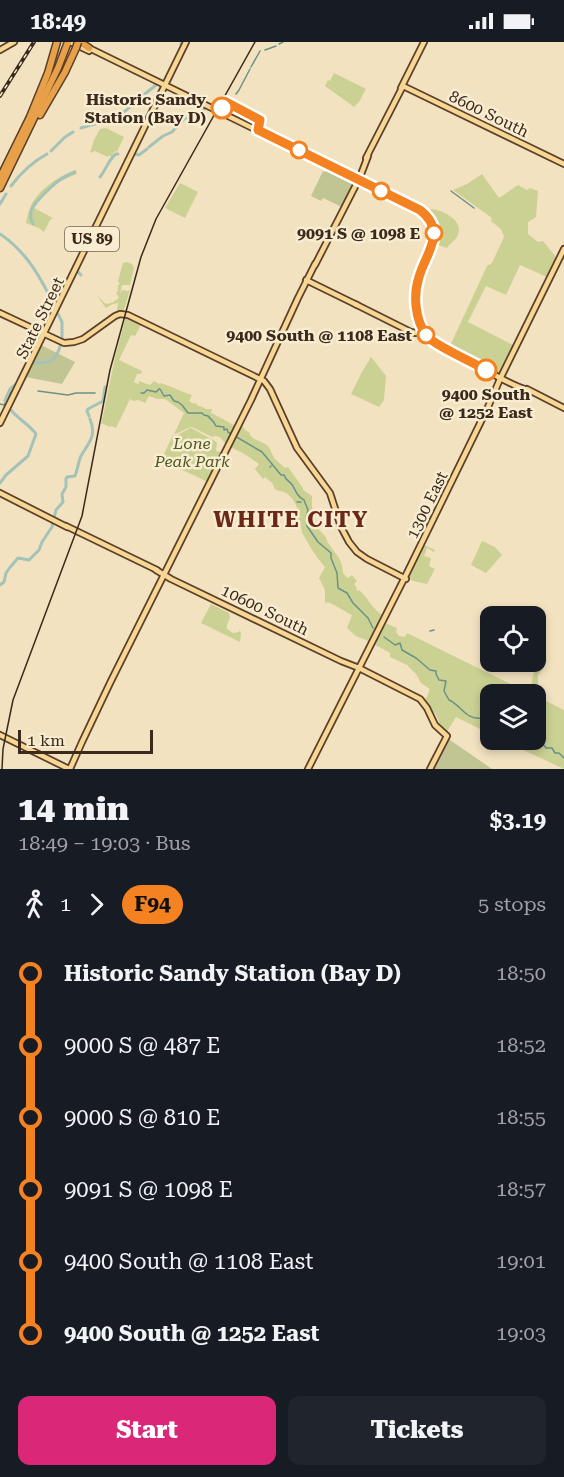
<!DOCTYPE html>
<html lang="en">
<head>
<meta charset="utf-8">
<style>
  :root { --surface:#171b24; --page:#20242c; --text:#f1f3f6; --muted:#9ea1a6; --accent:#db2777 }
  body { margin:0; font-family:"Roboto Serif",serif; background:var(--page); color:var(--text); height:100vh; display:flex; flex-direction:column; font-size:22px; white-space:nowrap }
  * { box-sizing:border-box; margin:0 }
  p { font-size:20px; color:var(--muted) }
  .icon { flex:none; width:33px; height:33px; fill:none; stroke:currentColor; stroke-width:2; stroke-linecap:round; stroke-linejoin:round }
  .map { position:relative; height:727px; overflow:hidden }
  .sheet { display:flex; flex-direction:column; background:var(--surface); flex:1 }
  .sheet>* { flex:none }
  .badge { padding:0 12px; border-radius:20px; font-size:21px; line-height:39px }
  .controls { position:absolute; left:480px; top:564px; display:grid; gap:12px }
  .controls a { display:grid; place-items:center; width:66px; height:66px; border-radius:12px; background:var(--surface); box-shadow:0 3px 9px #0003; font-size:30px }
  .scale { position:absolute; left:18px; bottom:15px; width:135px; box-sizing:border-box; padding-left:6px; border:3px solid #3b2a1c; border-top:0; font-size:16px; line-height:21px; white-space:nowrap; color:#3b2a1c; -webkit-text-stroke:4px #f8ecd1; paint-order:stroke }
  .map>.badge { position:absolute; translate:-50% -50%; box-shadow:0 0 0 3px #fff }
  .legs { display:flex; align-items:center; gap:9px; height:66px; padding:0 18px; font-size:20px }
  .legs p { margin-inline-start:auto }
  .summary { display:flex; align-items:center; justify-content:space-between; height:102px; padding:0 18px }
  h1 { font-size:33px; font-weight:800; line-height:45px }
  .primary-button { display:flex; gap:12px; margin-top:auto; padding:12px 18px }
  .primary-button a { flex:1; height:69px; border-radius:12px; background:var(--accent); color:#fff; font-size:24px; font-weight:800; line-height:69px; text-align:center }
  .primary-button a+a { background:var(--page); color:var(--text) }
  ul { padding:0 18px; list-style:none }
  li { display:flex; align-items:center; gap:21px; height:72px; font-size:22px }
  li i { display:grid; place-items:center; width:9px; height:100%; margin:0 8px; background:currentColor }
  li i::after { content:''; width:15px; height:15px; margin:-8px; border:4px solid; border-radius:50%; background:var(--surface) }
  li p { margin-inline-start:auto }
  li:first-child i { background:linear-gradient(#0000 50%,currentColor 0) }
  li:last-child i { background:linear-gradient(currentColor 50%,#0000 0) }
  .status { display:flex; justify-content:space-between; align-items:center; height:42px; padding:0 30px; background:var(--surface); direction:ltr }
  .status svg { height:16px; fill:currentColor }
  .map>svg:first-child { display:block }
</style>
</head>
<body>
<div class="status"><b>18:49</b><svg viewBox="0 0 49 12"><path d="M0 12V9h3v3zM5 12V6h3v6zM10 12V3h3v9zM15 12V0h3v12zM26 1h20v11H26zM47 4h2v5h-2z"/></svg></div>
<div class="map">
<svg width="564" height="727" viewBox="0 0 564 727">
  <rect width="100%" height="100%" fill="#f2e2c0"/>
  <g fill="#cbd193">
    <polygon points="334,31 366,47 359,60 354,65 325,44 328,38 330,39"/>
    <polygon points="106,86 124,95 117,110 115,109 111,115 109,113 108,115 95,109 90,111 94,98 100,87"/>
    <path d="M75 128 77 132C57 139 47 148 34 166L53 176 50 178 44 190 39 186 26 181C27 176 28 171 30 166 37 148 58 135 75 128Z"/>
    <polygon points="482,132 499,156 518,143 527,148 530,146 538,149 536,175 528,180 528,192 538,200 543,199 556,215 547,235 520,223 506,253 486,244 468,280 515,304 500,332 449,306 487,224 492,221 504,195 501,187 491,179 492,176 453,148 467,142"/>
    <polygon points="180,141 198,150 185,176 165,166"/>
    <path d="M431 167C443 168 466 179 457 195 454 199 450 201 447 206L435 202 434 186 426 172Z"/>
    <polygon points="127,220 132,222 134,226 130,243 122,243 120,252 122,248 128,249 130,248 123,271 110,275 108,271 110,274 117,269 118,261 113,262 106,266 97,254 106,262 111,261 111,260 112,261 119,256 116,251 118,249 118,243 120,242 118,239 123,221"/>
    <path d="M126 274 142 281 135 294 131 293 119 318 142 329 141 332H137L134 340 135 341 139 342V339L150 343 154 339 159 342 160 341C172 344 181 350 192 353L189 359 192 361 197 362 198 364H200L206 367H212L211 371 223 377 235 384 227 401H225L220 395 215 394 212 395 192 385C185 386 179 392 174 392L184 371 165 357H157L149 354 145 361 138 358 134 359 130 357 116 386 111 384 110 385 101 381 103 374 115 316Z"/>
    <polygon points="371,315 386,334 384,358 379,365 351,352 362,330"/>
    <path d="M241 382 245 388 249 390C252 399 258 397 265 402 270 404 271 411 274 415V416L285 426 288 425 303 446V448L312 454V466L314 467V473L312 474C314 483 318 487 324 493 329 499 324 495 329 502 336 514 342 515 343 531L348 536 352 533 357 539 354 542 357 546 356 547 358 549 359 548C369 556 371 567 384 574L371 600 356 594 347 586 352 573C344 569 336 563 327 560L326 562 325 561V548L319 536 325 525C316 515 309 504 303 492 301 488 301 483 298 479 300 470 295 455 284 450 281 449 278 449 275 447L272 441 265 435 263 437 255 427 259 422 243 411 230 405Z"/>
    <polygon points="190,386 191,386 215,399 217,401 216,409 222,410 208,440 161,418 173,393 176,394"/>
    <polygon points="482,499 495,505 502,513 486,531 471,523"/>
    <polygon points="424,503 435,508 434,510 427,506 424,514 431,516 429,524 435,527 427,542 413,539 408,535"/>
    <polygon points="211,562 229,571 230,575 227,583 227,587 233,591 239,590 240,588 241,592 240,600 201,581"/>
    <path d="M385 581 397 586 396 590 399 594 405 595 407 591 529 651 531 645 533 633 540 613 547 617 543 627 538 633V647L540 656 564 668V727L502 698H536V652H490V692L456 675 446 691C441 686 440 684 438 677 435 670 429 665 425 659L430 647 421 641 416 632 407 623 390 615V611L374 602Z"/>
  </g>
  <g fill="#c0c593">
    <polygon points="328,125 355,139 342,165 323,156 321,159 311,154 323,129 325,130"/>
    <polygon points="41,303 75,320 62,342 26,335"/>
    <polygon points="447,696 492,727 431,727"/>
  </g>
  <g fill="none" stroke-linecap="round" stroke-linejoin="round">
    <g stroke="#6a9287" stroke-width="1.5">
      <polyline points="279,2 283,0"/>
      <polyline points="265,8 276,4"/>
      <polyline points="251,25 260,9"/>
      <polyline points="236,52 239,48 250,27"/>
      <polyline points="451,149 474,166"/>
      <polyline points="18,338 26,323"/>
      <polyline points="38,349 68,353 76,351 95,351"/>
      <path d="M141 351H144L147 348 156 350 159 347H160L164 354 170 353 174 359 178 360 182 363 188 371H202L204 373 208 374C211 378 214 379 216 384L224 385V388L227 387 228 390 262 410 281 433H284C286 439 290 439 293 444 296 450 298 455 304 458L308 468 306 476 308 477 307 484 318 500 331 511V516L337 531 338 546 347 551 353 561 368 576 373 586"/>
      <polyline points="7,360 11,350 14,347"/>
      <polyline points="0,362 4,363 5,361"/>
      <polyline points="270,425 271,424"/>
      <polyline points="297,460 301,460"/>
      <polyline points="430,589 434,588"/>
      <path d="M384 595 395 603 400 601 402 608 416 616 430 628 436 629V632L439 638 446 639 444 649 449 658C460 662 466 679 482 676L485 673H490"/>
      <polyline points="536,697 538,703 543,702 546,706 552,706 555,711 559,711 564,716"/>
    </g>
    <g stroke="#a3c3b9" stroke-width="3">
      <polyline points="181,2 182,0"/>
      <polyline points="225,57 230,57"/>
      <polyline points="212,62 222,56"/>
      <path d="M81 86C96 82 119 76 130 65 139 57 147 50 156 43"/>
      <polyline points="149,105 163,94 172,90 184,77 205,67"/>
      <polyline points="51,109 65,95 73,90"/>
      <polyline points="135,112 139,113 147,107"/>
      <path d="M100 135C106 128 108 118 116 112H118"/>
      <path d="M11 144C20 132 34 119 47 112"/>
      <polyline points="0,162 6,152"/>
      <path d="M33 182C26 170 35 161 43 153 54 142 60 136 75 130"/>
      <path d="M0 192C27 210 41 236 55 265"/>
      <polyline points="77,229 81,233"/>
      <polyline points="58,272 62,280 62,297"/>
      <path d="M34 321C53 321 55 320 61 302"/>
      <polyline points="18,338 25,324 27,322"/>
      <polyline points="7,362 5,358 10,347 16,342"/>
      <polyline points="89,374 87,369 88,367 103,359 105,345"/>
      <path d="M0 441 6 433 28 414 36 392C29 382 19 378 11 368"/>
      <path d="M54 476 56 468 63 460 62 452 66 445V437L67 435 75 434C78 427 78 420 81 414 89 400 97 394 90 377"/>
      <polyline points="12,523 18,516 29,518 39,508 42,500 52,485 53,479"/>
      <polyline points="0,543 4,540 6,531 11,524"/>
    </g>
    <defs>
      <g id="major">
        <polyline points="70,0 89,9"/>
        <path d="M87 5 314 116 421 171C443 191 427 208 419 229 412 246 411 271 421 287 433 306 460 313 479 324 494 333 511 343 527 348"/>
        <polyline points="0,8 14,0"/>
        <polyline points="403,44 564,122"/>
        <polyline points="401,46 424,0"/>
        <polyline points="366,116 403,44"/>
        <polyline points="315,223 360,135 368,114"/>
        <polyline points="306,238 357,263"/>
        <polyline points="355,262 411,290 416,291 422,288"/>
        <polyline points="0,271 64,301 74,300 83,297 115,274 120,272 128,273 264,339 270,347 297,406 330,451 341,485 349,500 357,510 367,517 406,537"/>
        <polyline points="527,347 564,366"/>
        <polyline points="0,381 186,0"/>
        <polyline points="0,451 67,485"/>
        <polyline points="66,484 157,528"/>
        <polyline points="156,528 171,537 341,619 359,626 420,657 427,666 435,683 447,694 430,727"/>
        <polyline points="0,693 69,727"/>
        <polyline points="70,727 82,700 110,641 251,358 298,256 315,222"/>
        <polyline points="308,727 404,537 488,365 500,337 564,207"/>
      </g>
      <g id="highway">
        <polyline points="80,0 89,6"/>
        <polyline points="40,73 65,30 76,6"/>
        <polyline points="30,75 48,31 57,0"/>
        <polyline points="0,136 29,77"/>
        <polyline points="0,146 58,26 68,0"/>
      </g>
    </defs>
    <use href="#major" stroke="#5a402b" stroke-width="8"/>
    <use href="#highway" stroke="#5a402b" stroke-width="9"/>
    <use href="#major" stroke="#f8d795" stroke-width="4.5"/>
    <use href="#highway" stroke="#e8a049" stroke-width="6"/>
    <polyline stroke="#3b2a1c" stroke-width="1.5" points="2,727 3,707 13,658 82,474 110,328 141,215 156,177 255,0"/>
    <defs>
      <polyline id="rail" points="0,54 34,0"/>
    </defs>
    <use href="#rail" stroke="#3b2a1c" stroke-width="4"/>
    <use href="#rail" stroke="#f8ecd1" stroke-width="1.5" stroke-dasharray="4.5" stroke-linecap="butt"/>
    <defs>
      <polyline id="highway-bridge" points="76,6 78,0"/>
    </defs>
    <use href="#highway-bridge" stroke="#5a402b" stroke-width="9" stroke-linecap="butt"/>
    <use href="#highway-bridge" stroke="#e8a049" stroke-width="6"/>
  </g>
  <g fill="none" stroke-linecap="round" stroke-linejoin="round">
    <defs>
      <path id="line-1" d="M222 66 226 60 260 78 258 88 420 168C448 190 426 210 419 235 413 253 415 277 426 293 433 303 473 320 486 328"/>
    </defs>
    <use href="#line-1" stroke="#fff" stroke-width="14"/>
    <use href="#line-1" stroke="#f58220" stroke-width="9"/>
  </g>
  <g fill="#fff" stroke="#f58220" stroke-width="3">
    <circle cx="222" cy="66" r="10"/>
    <circle cx="299" cy="108" r="8"/>
    <circle cx="381" cy="149" r="8"/>
    <circle cx="434" cy="191" r="8"/>
    <circle cx="426" cy="293" r="8"/>
    <circle cx="486" cy="328" r="10"/>
  </g>
  <g text-anchor="middle" dominant-baseline="central" stroke-width="5" stroke-linejoin="round" paint-order="stroke">
    <rect fill="#f8ecd1" stroke="#746452" stroke-width="1.5" x="65" y="185" width="54" height="24" rx="4.5"/>
    <g font-size="15" font-weight="bold" fill="#3b2a1c">
      <text x="92" y="197">US 89</text>
    </g>
    <g font-size="16" font-weight="bold" fill="#3b2a1c" stroke="#f8ecd1" text-anchor="end">
      <text x="206" y="57">Historic Sandy<tspan x="206" dy="18">Station (Bay D)</tspan></text>
      <text x="420" y="191">9091 S @ 1098 E</text>
      <text x="412" y="293">9400 South @ 1108 East</text>
      <text x="486" y="352" text-anchor="middle">9400 South<tspan x="486" dy="18">@ 1252 East</tspan></text>
    </g>
    <g font-size="16" fill="#3b2a1c" stroke="#f8ecd1">
      <text transform="translate(489 72) rotate(26)">8600 South</text>
      <text transform="translate(40 276) rotate(-64)">State Street</text>
      <text transform="translate(427 463) rotate(-64)">1300 East</text>
      <text transform="translate(265 568) rotate(26)">10600 South</text>
    </g>
    <g font-size="16" font-style="italic" fill="#4c5921" stroke="#f8ecd1">
      <text x="192" y="401">Lone<tspan x="192" dy="18">Peak Park</tspan></text>
    </g>
    <g font-size="22" font-weight="bold" letter-spacing="1.5" fill="#6b2818" stroke="#f8ecd1">
      <text x="291" y="477">WHITE CITY</text>
    </g>
  </g>
</svg>
<div class="controls">
<a><svg class="icon" aria-label="locate" viewBox="0 0 24 24"><circle cx="12" cy="12" r="6"/><path d="M12 2v4M12 18v4M2 12h4M18 12h4"/></svg></a>
<a><svg class="icon" aria-label="layers" viewBox="0 0 24 24"><path d="M12 4l9 5-9 5-9-5zM3 14l9 5 9-5"/></svg></a>
</div>
<div class="scale">1 km</div>
</div>
<section class="sheet">
<div class="summary"><div><h1>14 min</h1><p>18:49 – 19:03 · Bus</p></div><b>$3.19</b></div>
<div class="legs"><svg class="icon" aria-label="walk" viewBox="0 0 24 24"><circle cx="13" cy="4" r="2"/><path d="M13 8l-2 6 4 7M11 14l-3 7M7 12l3-4h3l4 4"/></svg>1<svg class="icon" aria-label="forward" viewBox="0 0 24 24"><path d="M9 5l7 7-7 7"/></svg><b class="badge" style="background:#f58220;color:#111">F94</b><p>5 stops</p></div>
<ul>
<li><i style="color:#f58220"></i><b>Historic Sandy Station (Bay D)</b><p>18:50</p></li>
<li><i style="color:#f58220"></i><span>9000 S @ 487 E</span><p>18:52</p></li>
<li><i style="color:#f58220"></i><span>9000 S @ 810 E</span><p>18:55</p></li>
<li><i style="color:#f58220"></i><span>9091 S @ 1098 E</span><p>18:57</p></li>
<li><i style="color:#f58220"></i><span>9400 South @ 1108 East</span><p>19:01</p></li>
<li><i style="color:#f58220"></i><b>9400 South @ 1252 East</b><p>19:03</p></li>
</ul>
<div class="primary-button"><a>Start</a><a>Tickets</a></div>
</section>
</body>
</html>
